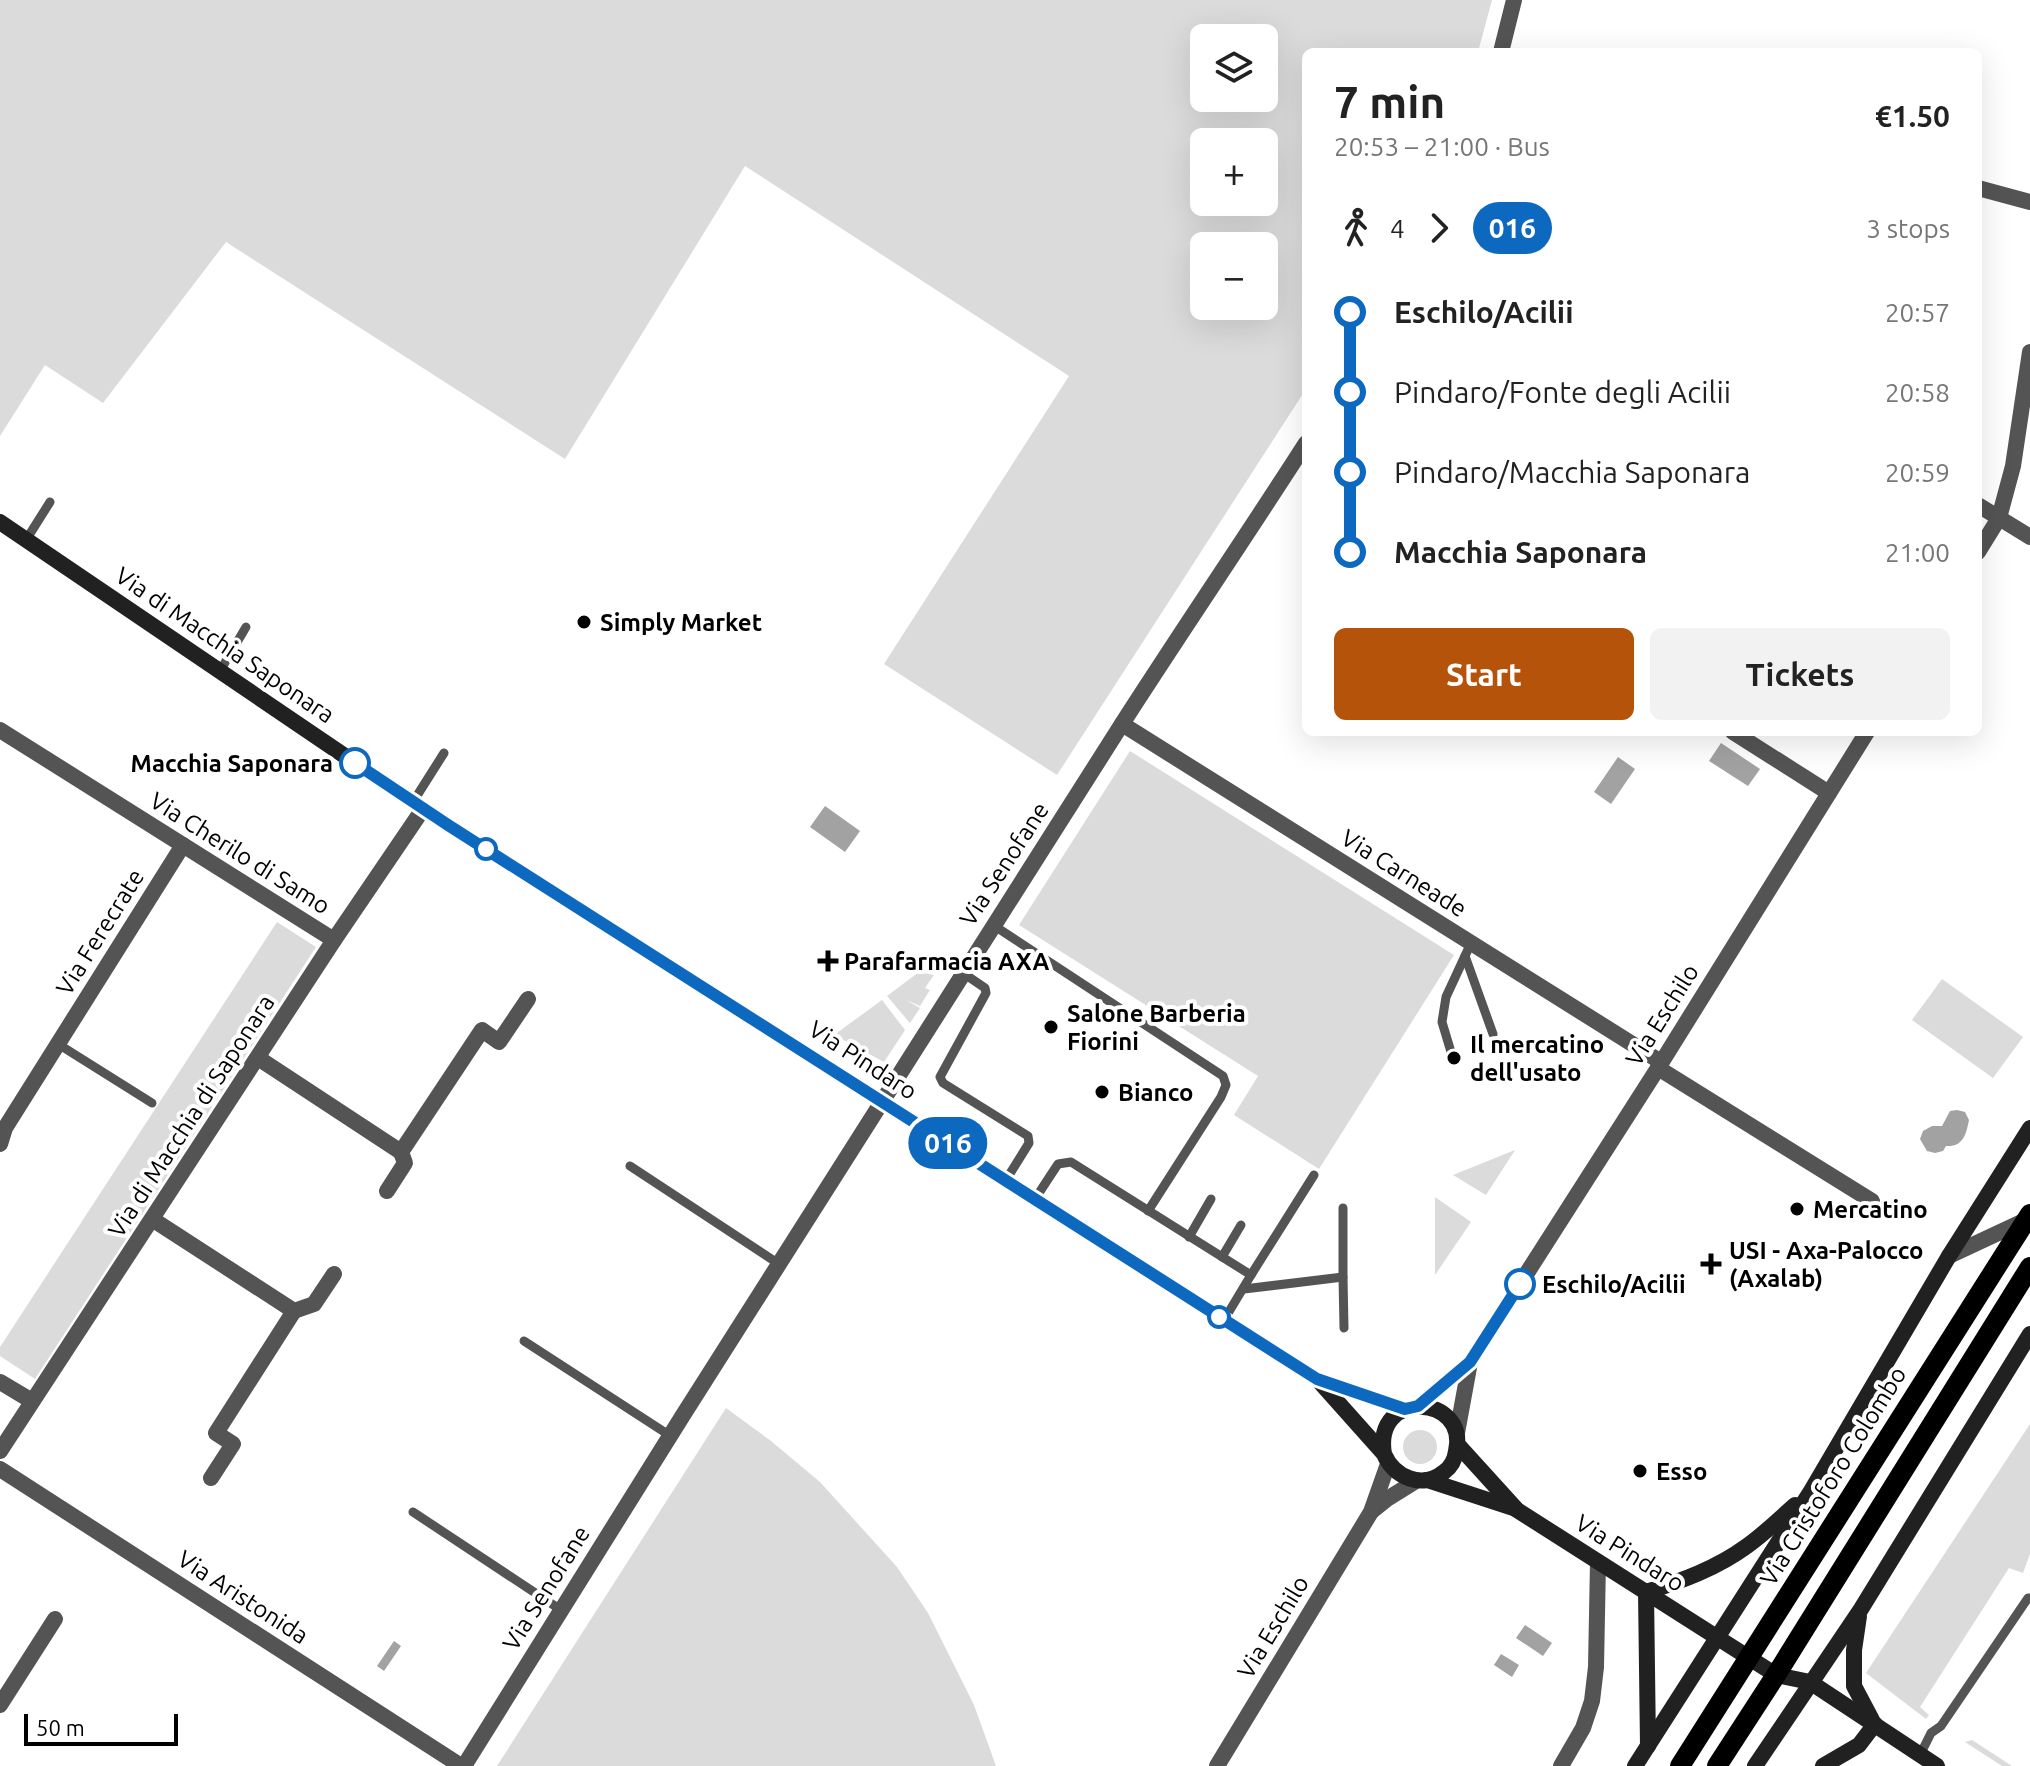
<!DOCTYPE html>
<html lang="en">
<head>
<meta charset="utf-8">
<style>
  :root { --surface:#fff; --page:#f2f2f2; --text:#222; --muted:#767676; --accent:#b45309 }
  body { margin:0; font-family:Ubuntu,sans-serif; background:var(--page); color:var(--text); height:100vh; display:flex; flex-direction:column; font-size:30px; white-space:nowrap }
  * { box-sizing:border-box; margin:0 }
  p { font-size:26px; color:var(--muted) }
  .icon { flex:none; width:44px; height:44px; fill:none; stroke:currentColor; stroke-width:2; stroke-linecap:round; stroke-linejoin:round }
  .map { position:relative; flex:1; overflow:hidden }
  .panel { position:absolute; left:1302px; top:48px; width:680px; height:688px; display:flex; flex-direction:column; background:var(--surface); border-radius:12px; box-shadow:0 8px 32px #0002 }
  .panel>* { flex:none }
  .badge { padding:0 16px; border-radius:26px; font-size:28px; line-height:52px }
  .buttons { position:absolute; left:1190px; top:24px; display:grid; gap:16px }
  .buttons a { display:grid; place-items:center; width:88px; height:88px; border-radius:12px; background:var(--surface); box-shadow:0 8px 32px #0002; font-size:40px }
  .scale { position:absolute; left:24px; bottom:20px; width:154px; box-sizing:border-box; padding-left:8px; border:4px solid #000; border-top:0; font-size:22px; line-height:28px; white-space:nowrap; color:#000; -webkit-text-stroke:6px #fff; paint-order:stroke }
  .map>.badge { position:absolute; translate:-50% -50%; box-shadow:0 0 0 4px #fff }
  .legs { display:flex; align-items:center; gap:12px; height:88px; padding:0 32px; font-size:26px }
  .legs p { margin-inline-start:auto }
  .headline { display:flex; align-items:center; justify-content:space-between; height:136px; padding:0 32px }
  h1 { font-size:44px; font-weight:600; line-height:60px }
  .action { display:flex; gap:16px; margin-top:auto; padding:16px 32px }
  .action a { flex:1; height:92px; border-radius:12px; background:var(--accent); color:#fff; font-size:32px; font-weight:600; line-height:92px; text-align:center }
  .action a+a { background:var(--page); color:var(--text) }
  ul { padding:0 32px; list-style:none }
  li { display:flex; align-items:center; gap:28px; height:80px; font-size:30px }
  li i { display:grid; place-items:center; width:12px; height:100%; margin:0 10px; background:currentColor }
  li i::after { content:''; width:20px; height:20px; margin:-10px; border:6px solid; border-radius:50%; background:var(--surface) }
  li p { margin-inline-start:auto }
  li:first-child i { background:linear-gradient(#0000 50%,currentColor 0) }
  li:last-child i { background:linear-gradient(currentColor 50%,#0000 0) }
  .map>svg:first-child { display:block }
</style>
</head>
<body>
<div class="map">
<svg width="2030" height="1766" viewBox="0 0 2030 1766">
  <rect width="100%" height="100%" fill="#fff"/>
  <g fill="#dbdbdb" fill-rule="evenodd">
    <path d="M0 0H1492L1478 52H1306V389L1057 775 884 664 1069 376 745 166 565 459 226 242 103 403 45 365 0 436ZM1204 38H1264V98H1204ZM1204 142H1264V202H1204ZM1204 246H1264V306H1204Z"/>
    <polygon points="1130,751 1454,955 1319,1169 1234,1115 1258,1076 1019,925"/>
    <polygon points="277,922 316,947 35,1379 0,1356 0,1347"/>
    <polygon points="919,972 934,975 925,988 930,990 920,1006 906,1000 920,1008 910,1023 887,996"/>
    <polygon points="1942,979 2023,1037 1993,1078 1912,1020"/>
    <polygon points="882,1000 905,1030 884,1062 834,1035"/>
    <polygon points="1515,1150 1486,1195 1453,1175"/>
    <polygon points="1435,1197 1471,1222 1435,1275"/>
    <polygon points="726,1408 771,1441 820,1482 897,1567 928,1613 974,1705 996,1766 497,1766"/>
    <polygon points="2030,1424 2030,1554 2023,1573 2009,1568 1920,1707 1929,1715 1926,1719 1866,1673"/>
    <circle cx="1420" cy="1447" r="17"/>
    <polygon points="1972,1740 2012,1766 2002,1766 1965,1742"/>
  </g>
  <g fill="#a2a2a2">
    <polygon points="1721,743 1760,769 1748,786 1709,761"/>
    <polygon points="1618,757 1635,769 1611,804 1594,792"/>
    <polygon points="825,806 860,831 845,852 810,827"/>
    <path d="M1957 1110 1965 1112 1969 1120C1966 1135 1963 1147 1946 1146L1943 1151 1935 1153 1927 1151 1920 1139 1923 1131 1932 1126H1942L1950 1111Z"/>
    <polygon points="1525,1625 1552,1643 1543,1656 1516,1638"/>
    <polygon points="394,1641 401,1646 384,1671 377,1666"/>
    <polygon points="1501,1654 1519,1665 1512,1677 1494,1665"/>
  </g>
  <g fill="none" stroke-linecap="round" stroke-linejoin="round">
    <g stroke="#545454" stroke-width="9">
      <polyline points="26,540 50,502"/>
      <polyline points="220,671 246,627"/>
      <polyline points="413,802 444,753"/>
      <polyline points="993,925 1223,1076 1226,1085 1221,1097 1148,1211"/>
      <polyline points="1465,956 1493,1034"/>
      <polyline points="963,973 985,988 986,993 940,1077 943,1083 1028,1136 1029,1143 1006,1180"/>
      <polyline points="58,1044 152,1103"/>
      <polyline points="1451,1052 1442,1022 1446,997 1471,943"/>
      <polyline points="630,1166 779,1264"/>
      <polyline points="1035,1199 1058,1164 1071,1162 1251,1275 1224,1320"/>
      <polyline points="1189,1237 1211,1199"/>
      <polyline points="1222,1257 1241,1225"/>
      <polyline points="1251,1275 1314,1175"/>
      <polyline points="1343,1277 1344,1328"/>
      <polyline points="1244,1289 1343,1277 1343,1208"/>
      <polyline points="524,1341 669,1435"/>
      <polyline points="413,1512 561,1610"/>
      <polyline points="1920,1755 1931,1733 1941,1726 2028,1598 2030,1598"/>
    </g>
    <g stroke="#545454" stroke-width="16">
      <polyline points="1501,52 1514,0"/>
      <polyline points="1978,188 2030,202"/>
      <polyline points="1978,505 2030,537"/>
      <polyline points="1978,552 1999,518 2013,466 2030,352"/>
      <polyline points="1122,724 1661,1062"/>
      <polyline points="0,730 334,940"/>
      <polyline points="1733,732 1829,793"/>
      <polyline points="258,1058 401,1152 482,1030 499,1042 528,999"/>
      <polyline points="1658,1068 1872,1201"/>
      <polyline points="0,1144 5,1128 183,845"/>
      <polyline points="387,1191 405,1163 401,1152"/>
      <polyline points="152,1219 294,1311 216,1433 233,1444 211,1478"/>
      <polyline points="1949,1256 2026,1220"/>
      <polyline points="294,1311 314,1304 334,1274"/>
      <polyline points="0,1382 32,1401"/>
      <polyline points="1418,1406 1470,1362 1658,1068 1867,732"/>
      <polyline points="1457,1433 1470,1362"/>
      <polyline points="0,1451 334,940 423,809"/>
      <polyline points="0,1469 461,1766"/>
      <polyline points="1372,1511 1387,1499 1416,1481"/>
      <polyline points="0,1705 55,1619"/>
      <path d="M464 1766C680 1418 899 1071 1120 727 1181 632 1245 538 1306 443"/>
      <polyline points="1217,1766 1371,1512 1388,1464"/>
      <polyline points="1561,1766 1583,1728 1592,1701 1596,1667 1598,1562"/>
    </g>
    <g stroke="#212121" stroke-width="16">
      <polyline points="0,522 423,809 1317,1379 1405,1409"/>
      <path d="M1318 1380 1384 1454C1394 1477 1422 1490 1444 1472 1451 1467 1455 1459 1456 1451 1469 1395 1373 1388 1384 1454"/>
      <polyline points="1458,1445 1517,1510 1776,1675 1810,1682 1937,1766"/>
      <polyline points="1427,1480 1516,1509"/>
      <path d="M1646 1592C1682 1581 1717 1568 1747 1546 1764 1534 1779 1519 1795 1505"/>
      <polyline points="1646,1592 1648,1746"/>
      <polyline points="1859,1616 1854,1650 1854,1686 1872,1720"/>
      <polyline points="1635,1766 1811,1491 1949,1256 2030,1128"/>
      <polyline points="1755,1766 1861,1609 2030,1334"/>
      <polyline points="1823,1766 1859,1745 1875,1724"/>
    </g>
    <g stroke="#000" stroke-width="20">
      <polyline points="1680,1766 2030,1214"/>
      <polyline points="1717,1766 1776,1675 2030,1267"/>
    </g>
  </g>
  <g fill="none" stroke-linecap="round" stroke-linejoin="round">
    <defs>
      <polyline id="line-1" points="355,763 448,825 1317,1379 1405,1409 1418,1406 1470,1362 1520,1284"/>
    </defs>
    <use href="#line-1" stroke="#fff" stroke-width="18"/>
    <use href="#line-1" stroke="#0c69bf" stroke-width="12"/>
  </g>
  <g fill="#000" stroke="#fff" stroke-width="3">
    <circle cx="584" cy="622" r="8"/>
    <path d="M824 949h8v8h8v8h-8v8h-8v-8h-8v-8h8z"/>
    <circle cx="1051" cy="1027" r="8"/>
    <circle cx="1454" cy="1058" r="8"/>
    <circle cx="1102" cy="1092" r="8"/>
    <circle cx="1797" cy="1209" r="8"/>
    <path d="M1707 1252h8v8h8v8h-8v8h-8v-8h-8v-8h8z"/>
    <circle cx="1640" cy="1471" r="8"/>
  </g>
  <g fill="#fff" stroke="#0c69bf" stroke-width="4">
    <circle cx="355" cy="763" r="14"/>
    <circle cx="486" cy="849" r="10"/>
    <circle cx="1520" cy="1284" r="14"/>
    <circle cx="1219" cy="1317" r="10"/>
  </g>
  <g text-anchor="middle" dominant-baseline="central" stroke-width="8" stroke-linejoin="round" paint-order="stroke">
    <g font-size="24" font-weight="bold" fill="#000" stroke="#fff" text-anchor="start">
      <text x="600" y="622">Simply Market</text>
      <text x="844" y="961">Parafarmacia AXA</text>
      <text x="1067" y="1013">Salone Barberia<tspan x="1067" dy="28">Fiorini</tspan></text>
      <text x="1470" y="1044">Il mercatino<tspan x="1470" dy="28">dell'usato</tspan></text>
      <text x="1118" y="1092">Bianco</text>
      <text x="1813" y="1209">Mercatino</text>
      <text x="1729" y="1250">USI - Axa-Palocco<tspan x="1729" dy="28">(Axalab)</tspan></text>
      <text x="1656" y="1471">Esso</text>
    </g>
    <g font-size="24" fill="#000" stroke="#fff">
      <text transform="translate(225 645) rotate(34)">Via di Macchia Saponara</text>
      <text transform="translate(240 853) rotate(32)">Via Cherilo di Samo</text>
      <text transform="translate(1004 864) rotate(-57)">Via Senofane</text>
      <text transform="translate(1404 873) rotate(32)">Via Carneade</text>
      <text transform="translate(100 932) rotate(-58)">Via Ferecrate</text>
      <text transform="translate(1662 1015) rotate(-58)">Via Eschilo</text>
      <text transform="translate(863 1060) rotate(33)">Via Pindaro</text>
      <text transform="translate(191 1116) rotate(-57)">Via di Macchia di Saponara</text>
      <text transform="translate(1833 1476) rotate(-58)">Via Cristoforo Colombo</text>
      <text transform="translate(1630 1553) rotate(32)">Via Pindaro</text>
      <text transform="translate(546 1588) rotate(-58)">Via Senofane</text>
      <text transform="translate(243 1597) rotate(33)">Via Aristonida</text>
      <text transform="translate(1273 1627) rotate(-59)">Via Eschilo</text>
    </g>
    <g font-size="24" font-weight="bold" fill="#000" stroke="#fff" text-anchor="end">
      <text x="333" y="763">Macchia Saponara</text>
      <text x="1542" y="1284" text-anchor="start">Eschilo/Acilii</text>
    </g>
  </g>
</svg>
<div class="buttons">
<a><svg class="icon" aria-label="layers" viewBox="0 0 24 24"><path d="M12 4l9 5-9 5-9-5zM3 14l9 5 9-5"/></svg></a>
<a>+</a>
<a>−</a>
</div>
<div class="scale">50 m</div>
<b class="badge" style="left:948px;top:1143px;background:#0c69bf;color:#fff">016</b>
<section class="panel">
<div class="headline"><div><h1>7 min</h1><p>20:53 – 21:00 · Bus</p></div><b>€1.50</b></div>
<div class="legs"><svg class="icon" aria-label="walk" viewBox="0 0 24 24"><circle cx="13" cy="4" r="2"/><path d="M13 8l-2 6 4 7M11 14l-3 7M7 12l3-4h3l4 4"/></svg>4<svg class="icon" aria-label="forward" viewBox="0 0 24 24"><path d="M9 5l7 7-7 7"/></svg><b class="badge" style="background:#0c69bf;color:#fff">016</b><p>3 stops</p></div>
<ul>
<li><i style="color:#0c69bf"></i><b>Eschilo/Acilii</b><p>20:57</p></li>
<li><i style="color:#0c69bf"></i><span>Pindaro/Fonte degli Acilii</span><p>20:58</p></li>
<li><i style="color:#0c69bf"></i><span>Pindaro/Macchia Saponara</span><p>20:59</p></li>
<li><i style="color:#0c69bf"></i><b>Macchia Saponara</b><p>21:00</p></li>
</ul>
<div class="action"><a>Start</a><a>Tickets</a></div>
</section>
</div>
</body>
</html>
